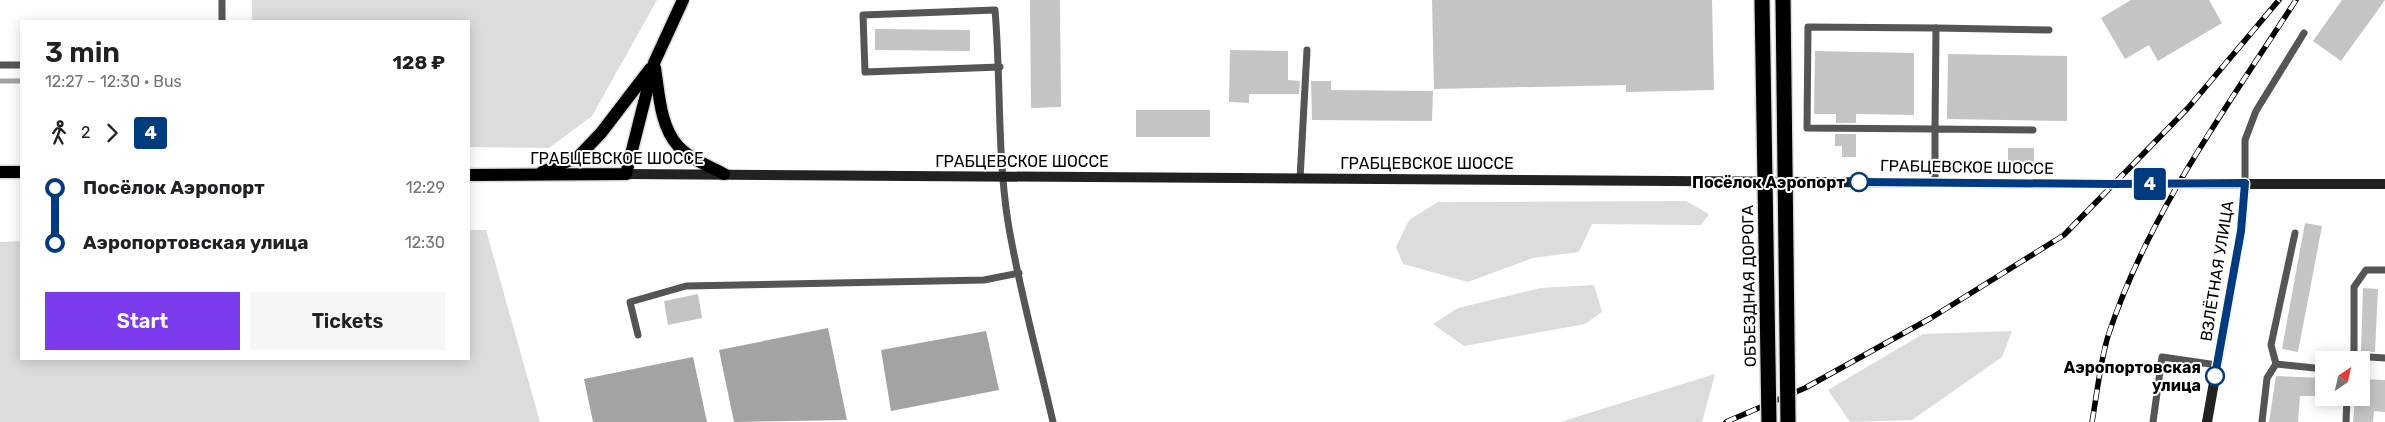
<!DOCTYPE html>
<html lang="en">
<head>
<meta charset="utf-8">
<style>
  :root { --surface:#fff; --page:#f6f6f6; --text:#202124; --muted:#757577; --accent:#7c3aed }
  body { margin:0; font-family:Rubik,sans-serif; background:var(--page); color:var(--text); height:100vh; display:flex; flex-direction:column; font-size:19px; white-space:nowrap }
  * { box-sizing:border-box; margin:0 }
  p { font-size:16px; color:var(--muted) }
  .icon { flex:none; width:28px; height:28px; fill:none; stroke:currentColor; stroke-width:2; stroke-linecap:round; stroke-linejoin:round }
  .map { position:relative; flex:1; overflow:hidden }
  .side { position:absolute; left:20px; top:20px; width:450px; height:340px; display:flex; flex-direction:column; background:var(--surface); border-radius:0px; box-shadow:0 2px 12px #0003 }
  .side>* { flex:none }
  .badge { padding:0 10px; border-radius:4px; font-size:18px; line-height:32px }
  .needle { width:32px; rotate:34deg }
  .tools { position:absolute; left:2315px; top:351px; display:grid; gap:10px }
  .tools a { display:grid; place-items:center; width:55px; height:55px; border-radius:0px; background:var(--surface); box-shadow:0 2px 12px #0003; font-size:25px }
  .map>.badge { position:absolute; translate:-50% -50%; box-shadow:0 0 0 2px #fff }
  .legs { display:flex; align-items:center; gap:8px; height:55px; padding:0 25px; font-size:16px }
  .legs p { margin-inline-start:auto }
  .summary { display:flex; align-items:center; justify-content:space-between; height:85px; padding:0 25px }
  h1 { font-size:28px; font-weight:600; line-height:38px }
  .button { display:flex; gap:10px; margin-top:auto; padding:10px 25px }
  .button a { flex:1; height:58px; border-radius:0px; background:var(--accent); color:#fff; font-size:20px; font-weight:600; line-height:58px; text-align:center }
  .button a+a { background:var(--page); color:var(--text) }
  ul { padding:0 25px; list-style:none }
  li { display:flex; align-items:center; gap:18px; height:55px; font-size:19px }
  li i { display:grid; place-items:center; width:8px; height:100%; margin:0 6px; background:currentColor }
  li i::after { content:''; width:12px; height:12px; margin:-6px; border:4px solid; border-radius:50%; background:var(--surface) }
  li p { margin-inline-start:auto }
  li:first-child i { background:linear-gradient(#0000 50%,currentColor 0) }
  li:last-child i { background:linear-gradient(currentColor 50%,#0000 0) }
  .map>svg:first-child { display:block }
</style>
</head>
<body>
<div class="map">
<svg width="2385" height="422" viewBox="0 0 2385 422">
  <rect width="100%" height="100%" fill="#fff"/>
  <g fill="#dcdcdc">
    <polygon points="252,0 657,0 592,116 549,148 469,147 469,21 252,21"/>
    <polygon points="1686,201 1709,214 1701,225 1592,224 1579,252 1533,258 1468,282 1403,264 1396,247 1409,220 1438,202"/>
    <polygon points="469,230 486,230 540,422 0,422 0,242 21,241 21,359 469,359"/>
    <polygon points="1594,285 1602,312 1585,324 1464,346 1433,324 1458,308 1541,288"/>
    <polygon points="2012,331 2002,357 1912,420 1850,422 1828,390 1923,334"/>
    <polygon points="1715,374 1702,422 1560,422"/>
  </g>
  <g fill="#a3a3a3">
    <polygon points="828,328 847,420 734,422 719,350"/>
    <polygon points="986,331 999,390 891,411 881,350"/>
    <polygon points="693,357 707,422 593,422 584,379"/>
  </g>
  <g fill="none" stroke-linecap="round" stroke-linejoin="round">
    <polyline stroke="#a3a3a3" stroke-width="5" points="0,81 21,81"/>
  </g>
  <g fill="#c4c4c4">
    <polygon points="1030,0 1060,0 1061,107 1031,108"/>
    <polygon points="1432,0 1712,0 1714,90 1626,92 1626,85 1434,89"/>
    <polygon points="2131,0 2209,0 2222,23 2158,61 2149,45 2125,59 2101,18"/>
    <polygon points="2342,0 2385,0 2341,61 2313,41"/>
    <polygon points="875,29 970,30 970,51 875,50"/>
    <polygon points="1230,50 1288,51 1288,80 1300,81 1299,94 1249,94 1249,103 1229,102"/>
    <polygon points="1815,51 1914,53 1914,115 1856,114 1856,123 1836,123 1836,114 1814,114"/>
    <polygon points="1948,54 2067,56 2067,121 1947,119"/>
    <polygon points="1311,81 1331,81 1331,90 1433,91 1432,121 1312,120"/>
    <rect x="1136" y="110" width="74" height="27"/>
    <polygon points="1835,134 1856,134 1856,157 1842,157 1842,146 1835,146"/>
    <rect x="2008" y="148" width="26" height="15"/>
    <polygon points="2305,223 2322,226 2298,352 2282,349"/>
    <polygon points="2363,288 2378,289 2375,352 2361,351"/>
    <polygon points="698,294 702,318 668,325 664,301"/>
    <polygon points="2276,376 2324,378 2324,396 2300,396 2298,422 2269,422"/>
    <polygon points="2361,379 2385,380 2385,412 2374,411 2373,422 2353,422 2355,398 2361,398"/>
  </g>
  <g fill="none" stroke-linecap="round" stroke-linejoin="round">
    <defs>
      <g id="primary">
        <path d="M655 68C659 93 660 126 678 146 690 159 709 166 724 174"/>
        <polyline points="0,172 21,172"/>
        <polyline points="542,172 578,157 601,133 650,69"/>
        <polyline points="469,175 626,174 654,63 683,0"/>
      </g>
    </defs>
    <use href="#primary" stroke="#dbdbdb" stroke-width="15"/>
    <g stroke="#555" stroke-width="7">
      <polyline points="222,21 222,0"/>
      <polygon points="1808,27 1936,28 1935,129 1807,128"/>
      <polyline points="1936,28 2049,30"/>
      <polyline points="0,65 21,65"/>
      <path d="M1000 67 865 72 863 15 995 10C1001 80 997 152 1008 222 1019 289 1038 356 1053 422"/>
      <polyline points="1300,179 1307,50"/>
      <polyline points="1935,183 1935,129 2033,130"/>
      <polyline points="2245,183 2245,140 2256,111 2304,33"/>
      <polyline points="638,335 630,302 686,286 984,280 1019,273"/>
      <polyline points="2354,356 2354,287 2366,270 2385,270"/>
      <polyline points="2352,360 2354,356 2385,358"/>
      <polyline points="2276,364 2271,345 2295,233"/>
      <polyline points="2153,422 2162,357 2217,365"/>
      <polyline points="2262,422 2267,378 2276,364 2324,369"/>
      <polyline points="2346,422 2347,398"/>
    </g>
    <g stroke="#222" stroke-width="10">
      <polyline points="626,174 2113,184 2385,184"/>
      <polyline points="2207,422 2241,231 2245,183"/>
    </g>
    <use href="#primary" stroke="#000" stroke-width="12"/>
    <defs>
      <g id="rail">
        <polyline points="1726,422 1805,388 1931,318 2064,235 2188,108 2279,0"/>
        <path d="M2092 422C2097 394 2100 363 2108 336 2148 214 2227 107 2296 0"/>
      </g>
    </defs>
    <use href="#rail" stroke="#000" stroke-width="5.5"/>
    <use href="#rail" stroke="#fff" stroke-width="4" stroke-dasharray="11" stroke-linecap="butt"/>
    <defs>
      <g id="highway-bridge">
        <polyline points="1762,0 1769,422"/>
        <polyline points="1783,0 1788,422"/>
      </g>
    </defs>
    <use href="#highway-bridge" stroke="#dbdbdb" stroke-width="18" stroke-linecap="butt"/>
    <use href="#highway-bridge" stroke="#000" stroke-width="15"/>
  </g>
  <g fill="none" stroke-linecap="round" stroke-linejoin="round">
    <defs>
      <polyline id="line-1" points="1859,182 2113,184 2245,183 2241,231 2215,376"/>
    </defs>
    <use href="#line-1" stroke="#fff" stroke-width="11"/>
    <use href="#line-1" stroke="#003b80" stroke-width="8"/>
  </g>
  <g fill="#fff" stroke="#003b80" stroke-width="2.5">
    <circle cx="1859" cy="182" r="9"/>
    <circle cx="2215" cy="376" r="9"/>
  </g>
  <g text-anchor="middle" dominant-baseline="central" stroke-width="4" stroke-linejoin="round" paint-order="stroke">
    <g font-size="16" fill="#000" stroke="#fff">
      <text x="617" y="158">ГРАБЦЕВСКОЕ ШОССЕ</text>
      <text x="1022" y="161">ГРАБЦЕВСКОЕ ШОССЕ</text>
      <text x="1427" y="163">ГРАБЦЕВСКОЕ ШОССЕ</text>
      <text transform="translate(1967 167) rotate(1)">ГРАБЦЕВСКОЕ ШОССЕ</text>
      <text transform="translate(2217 271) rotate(-81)">ВЗЛЁТНАЯ УЛИЦА</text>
      <text transform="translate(1749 286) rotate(-91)">ОБЪЕЗДНАЯ ДОРОГА</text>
    </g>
    <g font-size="16" font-weight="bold" fill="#000" stroke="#fff" text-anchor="end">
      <text x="1845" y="182">Посёлок Аэропорт</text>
      <text x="2201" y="367">Аэропортовская<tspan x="2201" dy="18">улица</tspan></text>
    </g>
  </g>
</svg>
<div class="tools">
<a><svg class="needle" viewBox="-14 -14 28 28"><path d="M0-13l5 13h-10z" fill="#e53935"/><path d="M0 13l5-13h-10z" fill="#757577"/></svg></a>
</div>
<b class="badge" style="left:2150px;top:184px;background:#003b80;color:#fff">4</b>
<section class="side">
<div class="summary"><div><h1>3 min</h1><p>12:27 – 12:30 · Bus</p></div><b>128 ₽</b></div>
<div class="legs"><svg class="icon" aria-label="walk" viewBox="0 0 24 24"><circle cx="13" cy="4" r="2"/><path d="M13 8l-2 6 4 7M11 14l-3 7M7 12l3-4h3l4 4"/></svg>2<svg class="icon" aria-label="forward" viewBox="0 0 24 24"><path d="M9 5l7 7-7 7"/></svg><b class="badge" style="background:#003b80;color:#fff">4</b></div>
<ul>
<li><i style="color:#003b80"></i><b>Посёлок Аэропорт</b><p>12:29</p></li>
<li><i style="color:#003b80"></i><b>Аэропортовская улица</b><p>12:30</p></li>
</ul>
<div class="button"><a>Start</a><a>Tickets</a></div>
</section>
</div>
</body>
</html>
